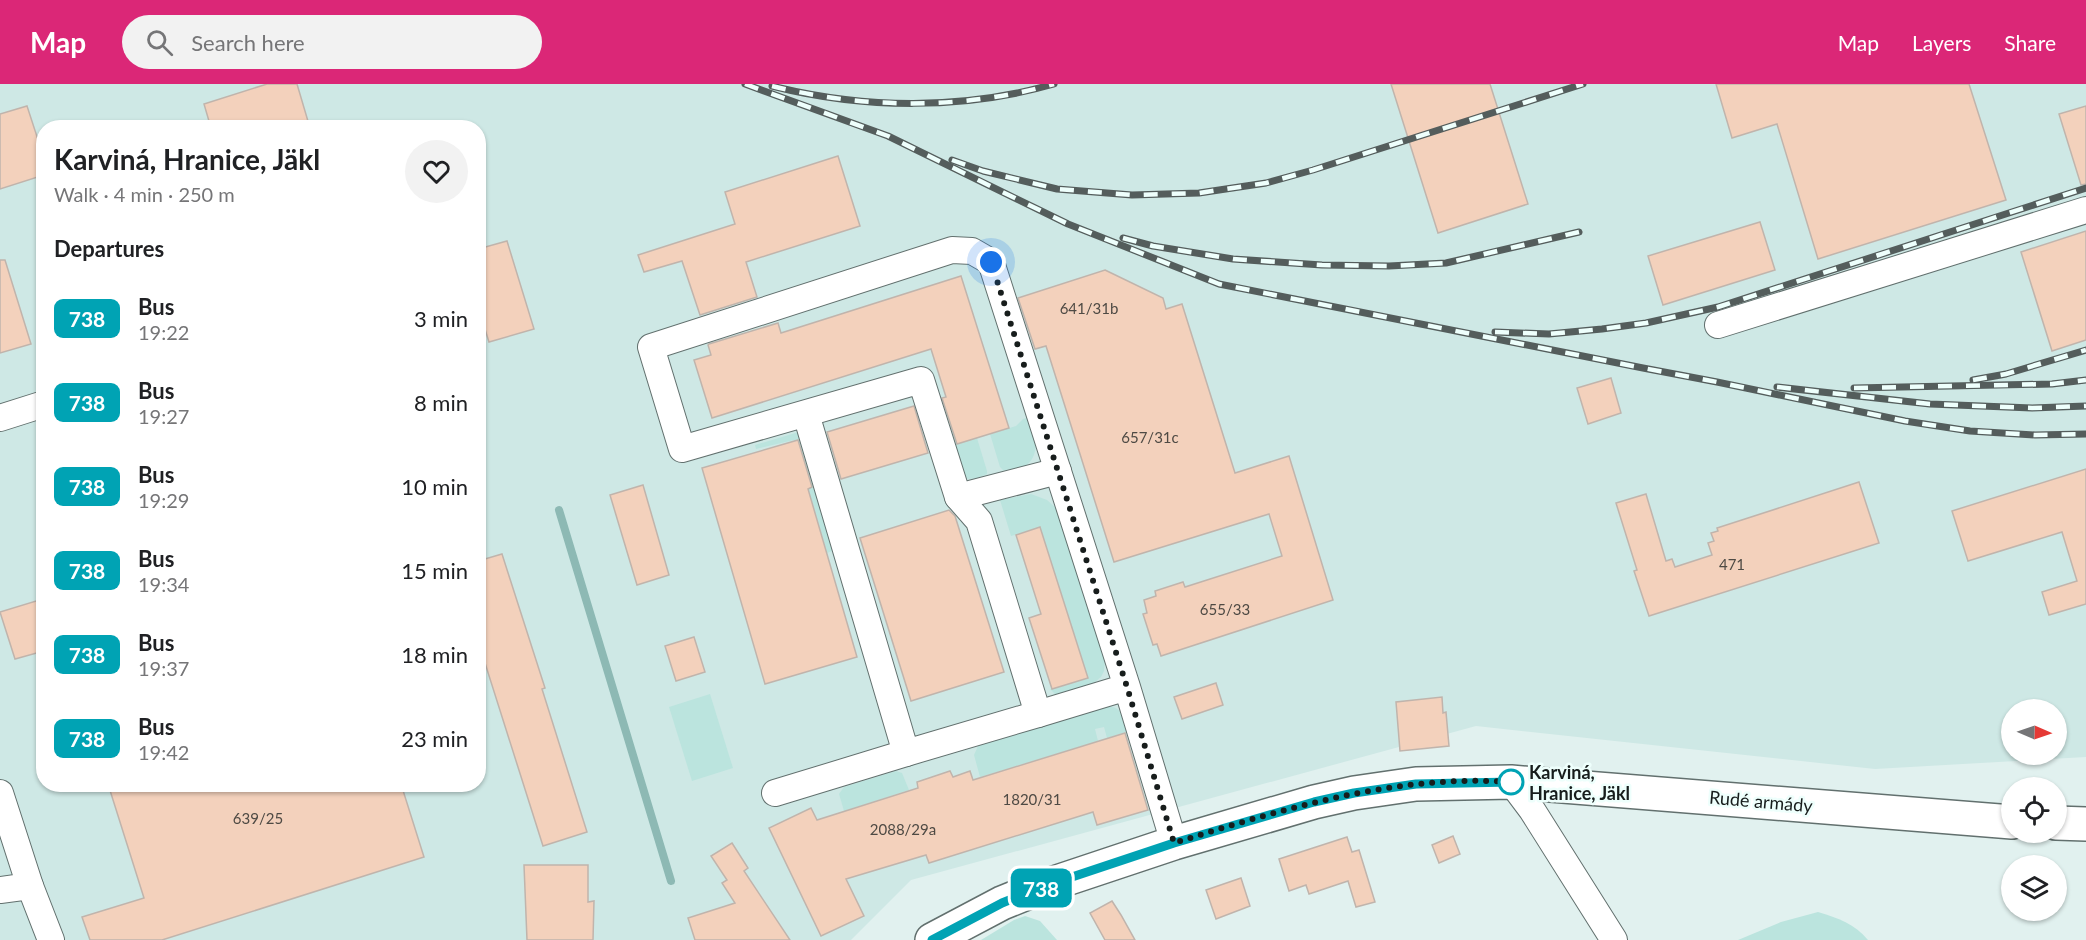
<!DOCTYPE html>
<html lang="en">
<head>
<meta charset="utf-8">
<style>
  :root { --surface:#fff; --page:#f2f2f2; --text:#202124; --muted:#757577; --accent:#db2777 }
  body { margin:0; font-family:Lato,sans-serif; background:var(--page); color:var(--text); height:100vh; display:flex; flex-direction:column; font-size:22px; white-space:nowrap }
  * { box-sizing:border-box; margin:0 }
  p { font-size:20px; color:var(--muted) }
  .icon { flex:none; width:33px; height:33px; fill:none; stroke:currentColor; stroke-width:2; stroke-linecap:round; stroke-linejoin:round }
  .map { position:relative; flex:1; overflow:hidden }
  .details { position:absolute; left:36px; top:36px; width:450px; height:672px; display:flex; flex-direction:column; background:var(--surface); border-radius:24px; box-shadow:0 2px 4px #0004 }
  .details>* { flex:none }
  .badge { padding:0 12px; border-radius:9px; font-size:21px; line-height:39px }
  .needle { width:39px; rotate:92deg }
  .tools { position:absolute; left:2001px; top:615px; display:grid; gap:12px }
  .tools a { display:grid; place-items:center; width:66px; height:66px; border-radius:50%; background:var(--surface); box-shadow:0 2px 4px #0004; font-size:30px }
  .you { position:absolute; width:30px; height:30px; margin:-15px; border:4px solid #fff; border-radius:50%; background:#1a73e8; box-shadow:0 0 0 9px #1a73e833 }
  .map>.badge { position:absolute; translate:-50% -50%; box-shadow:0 0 0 3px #fff }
  h2 { padding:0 18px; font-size:22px; line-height:54px }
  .round { display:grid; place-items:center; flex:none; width:63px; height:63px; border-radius:32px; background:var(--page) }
  .overview { display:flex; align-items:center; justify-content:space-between; height:102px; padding:0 18px }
  h1 { font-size:28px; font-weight:700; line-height:45px }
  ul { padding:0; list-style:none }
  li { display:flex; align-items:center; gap:18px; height:84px; padding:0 18px }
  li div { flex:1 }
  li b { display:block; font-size:22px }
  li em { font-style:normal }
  li .badge { min-width:66px; font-weight:700; text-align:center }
  header { display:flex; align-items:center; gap:36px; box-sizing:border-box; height:84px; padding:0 30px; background:var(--accent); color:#fff }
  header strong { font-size:28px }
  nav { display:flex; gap:33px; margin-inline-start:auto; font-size:21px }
  .search { width:420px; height:54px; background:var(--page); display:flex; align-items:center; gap:15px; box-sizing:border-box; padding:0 21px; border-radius:33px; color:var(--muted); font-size:22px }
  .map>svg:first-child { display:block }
</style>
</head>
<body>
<header>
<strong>Map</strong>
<div class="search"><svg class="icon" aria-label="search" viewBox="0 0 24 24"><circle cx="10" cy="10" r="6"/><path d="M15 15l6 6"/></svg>Search here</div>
<nav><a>Map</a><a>Layers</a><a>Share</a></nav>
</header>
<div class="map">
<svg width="2086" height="856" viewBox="0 0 2086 856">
  <rect width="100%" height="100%" fill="#e1f1ef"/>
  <path fill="#cee8e5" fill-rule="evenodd" d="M0 0H2086V673L1875 685 1476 642 911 796 851 856H0ZM44 44H478V700H44ZM2012 626H2056V670H2012Z"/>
  <g fill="#bbe4de">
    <path d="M1034 332C1037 360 1042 387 1003 386L1000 383 990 350 1016 342 1023 335Z"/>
    <polygon points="953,340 977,354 987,387 987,390 977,394 968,395 958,387 948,342"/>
    <polygon points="802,347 837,465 827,469 794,356 756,365 755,361"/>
    <polygon points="1031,410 1047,416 1057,425 1105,575 1104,587 1101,593 1090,602 1062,611 1055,610 1050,605 1086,593 1038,444 1011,452 1000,416"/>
    <polygon points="710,610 733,684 692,697 669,623"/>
    <path d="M1102 622C1122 621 1123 631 1129 647L1107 654 1104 643 1095 645 1098 657 980 693 974 671 978 662Z"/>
    <polygon points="896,687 902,689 909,706 844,727 839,710 844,703"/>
    <path d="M1818 828C1838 834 1855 840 1868 856H1738L1781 838Z"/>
    <polygon points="1025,832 1040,837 1057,856 981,856 1014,836"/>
  </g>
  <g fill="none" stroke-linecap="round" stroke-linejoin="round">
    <polyline stroke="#8db9b4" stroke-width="8" points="559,426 671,797"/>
  </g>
  <g fill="#f3d1bc" stroke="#c0b4ac" stroke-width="1.5">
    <polygon points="267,0 297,0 310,44 211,44 204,20"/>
    <polygon points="1391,0 1490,0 1528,120 1438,149"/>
    <polygon points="1716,0 1969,0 2006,116 1818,175 1777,40 1732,54"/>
    <polygon points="27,22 44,74 44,91 0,105 0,30"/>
    <polygon points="2086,22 2086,100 2081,101 2059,30"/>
    <polygon points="838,72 860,142 746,178 757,213 700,231 682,177 644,188 638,171 735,140 725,108"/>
    <polygon points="1760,138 1775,186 1663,221 1648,172"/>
    <polygon points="2086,147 2086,256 2052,267 2021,168"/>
    <polygon points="507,157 534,245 489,258 478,223 478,165"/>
    <polygon points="0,176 5,176 31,260 0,269"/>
    <polygon points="1105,186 1163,214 1166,225 1182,220 1235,389 1289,372 1333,516 1161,572 1157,560 1153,561 1143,530 1147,529 1144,516 1156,512 1155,507 1183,498 1185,503 1282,472 1269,430 1114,478 1046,262 1035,265 1018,214"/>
    <polygon points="961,192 1009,344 957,360 942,314 946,313 931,265 712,334 694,276 711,271 708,261 709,260 778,239 781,249"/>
    <polygon points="1611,294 1621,329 1588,340 1577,304"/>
    <polygon points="914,322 928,369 841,395 827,348"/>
    <polygon points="798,356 812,403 808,405 857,573 765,600 702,384"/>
    <polygon points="2086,385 2086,520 2049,531 2042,508 2077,497 2062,448 1968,477 1952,427"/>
    <polygon points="1859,398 1879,459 1649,532 1634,487 1637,486 1616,419 1646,410 1666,477 1672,475 1675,483 1712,471 1708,459 1714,457 1711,449 1718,447 1717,444"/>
    <polygon points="643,401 669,491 637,501 610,411"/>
    <polygon points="949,426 955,432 1004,588 911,617 860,454"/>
    <polygon points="1040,443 1088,594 1052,605 1029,534 1041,530 1016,451"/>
    <polygon points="502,470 545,604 542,605 587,748 543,762 478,557 478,477"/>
    <polygon points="36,517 44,523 44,567 15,575 0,528"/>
    <polygon points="694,553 705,588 676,597 665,562"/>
    <polygon points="1216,599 1223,621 1182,635 1174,613"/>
    <polygon points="1442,613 1443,629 1446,628 1449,662 1400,667 1396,618"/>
    <polygon points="1125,649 1148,726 1097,741 1093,728 929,779 926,771 846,795 864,832 821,852 769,744 811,724 817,736 918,704 917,698 950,687 953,693 970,687 973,696"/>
    <polygon points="108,700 401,700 424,773 162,856 90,856 82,833 144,814"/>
    <polygon points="1453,752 1460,770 1439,779 1432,761"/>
    <polygon points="1347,753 1352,768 1359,766 1375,818 1356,823 1348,797 1309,810 1306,801 1289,807 1279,775"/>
    <polygon points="732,759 748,784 744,787 790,856 695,856 688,834 735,819 722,799 727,796 711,772"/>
    <polygon points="524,781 588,781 588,818 594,817 593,856 527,856"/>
    <polygon points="1241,794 1250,822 1216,835 1206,806"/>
    <polygon points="1112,817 1121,831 1135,856 1105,856 1090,829"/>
  </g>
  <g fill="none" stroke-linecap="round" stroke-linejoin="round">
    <defs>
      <g id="minor">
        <polyline points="1718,241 2086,126"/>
        <polyline points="806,330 906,669 1038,630"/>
        <polyline points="0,334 44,320"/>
        <polyline points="958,413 1058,387"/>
        <polyline points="1127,603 1038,630 979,437 958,413 921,296 682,365 651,263 952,166 972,167 991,178 1127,603 1174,759"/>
        <polyline points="1511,698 1532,726 1614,856"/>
        <polyline points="0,709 30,802 51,856"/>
        <polyline points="775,709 906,669"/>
        <polyline points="0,806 30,802"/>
      </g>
      <g id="major">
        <polyline points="2056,739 2086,740"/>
        <polyline points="932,856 1002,819 1039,804 1174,759 1314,718 1354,709 1416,700 1511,698 2012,738"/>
      </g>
    </defs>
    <use href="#minor" stroke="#62706e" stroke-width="28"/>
    <use href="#major" stroke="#62706e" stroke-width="36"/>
    <use href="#minor" stroke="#fff" stroke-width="26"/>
    <use href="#major" stroke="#fff" stroke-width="33"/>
    <defs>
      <g id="rail">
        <polyline points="745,0 888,52 1068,140 1219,200 1643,284 1717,298 1905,337 1970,347 2035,351 2086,350"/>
        <path d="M772 2C864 25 963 26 1054 0"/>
        <polyline points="952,76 983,87 1057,105 1132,111 1199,109 1266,99 1313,86 1583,0"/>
        <polyline points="1123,154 1153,162 1233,175 1322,181 1389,182 1446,179 1579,148"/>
        <polyline points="1495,248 1549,250 1602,245 1646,239 1718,223 2086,104"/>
        <polyline points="1973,296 2006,290 2086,266"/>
        <polyline points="1777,303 1930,320 2032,324 2086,322"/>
        <polyline points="1854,304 2052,300 2086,296"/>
      </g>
    </defs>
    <use href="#rail" stroke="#545d5c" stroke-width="7"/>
    <use href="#rail" stroke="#eefffc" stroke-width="4.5" stroke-dasharray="14" stroke-linecap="butt"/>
  </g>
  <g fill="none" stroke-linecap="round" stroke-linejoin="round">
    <defs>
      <polyline id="line" points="932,856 1002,819 1039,804 1174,759 1314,718 1354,709 1416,700 1511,698"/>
    </defs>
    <use href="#line" stroke="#fff" stroke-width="14"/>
    <use href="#line" stroke="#00a3b4" stroke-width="9"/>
    <path stroke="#171d1c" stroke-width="6" stroke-dasharray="0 10.8" d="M991 178 1127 603 1174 759C1283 725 1395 690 1511 698"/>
  </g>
  <circle fill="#fff" stroke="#00a3b4" stroke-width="3" cx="1511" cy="698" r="12"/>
  <g text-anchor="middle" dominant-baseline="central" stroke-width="5" stroke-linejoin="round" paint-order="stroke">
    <g font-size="15" fill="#4e4a44">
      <text x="1089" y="224">641/31b</text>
      <text x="1150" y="353">657/31c</text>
      <text x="1732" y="480">471</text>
      <text x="1225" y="525">655/33</text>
      <text x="1032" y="715">1820/31</text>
      <text x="258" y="734">639/25</text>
      <text x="903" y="745">2088/29a</text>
    </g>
    <g font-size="18" font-weight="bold" fill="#171d1c" stroke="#eefffc" text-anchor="start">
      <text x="1529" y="688">Karviná,<tspan x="1529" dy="21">Hranice, Jäkl</tspan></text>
    </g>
    <g font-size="18" fill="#171d1c" stroke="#eefffc">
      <text transform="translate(1761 717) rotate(5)">Rudé armády</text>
    </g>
  </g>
</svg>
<div class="tools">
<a><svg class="needle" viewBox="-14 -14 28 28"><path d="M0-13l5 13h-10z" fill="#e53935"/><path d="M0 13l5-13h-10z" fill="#757577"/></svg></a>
<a><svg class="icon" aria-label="locate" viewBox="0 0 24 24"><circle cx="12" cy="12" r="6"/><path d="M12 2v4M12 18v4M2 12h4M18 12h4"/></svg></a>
<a><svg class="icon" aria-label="layers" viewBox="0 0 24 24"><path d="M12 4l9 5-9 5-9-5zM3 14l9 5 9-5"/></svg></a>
</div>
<div class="you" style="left:991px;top:178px"></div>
<b class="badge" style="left:1041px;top:804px;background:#00a3b4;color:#fff">738</b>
<section class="details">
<div class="overview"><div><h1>Karviná, Hranice, Jäkl</h1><p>Walk · 4 min · 250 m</p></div><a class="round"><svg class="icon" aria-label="heart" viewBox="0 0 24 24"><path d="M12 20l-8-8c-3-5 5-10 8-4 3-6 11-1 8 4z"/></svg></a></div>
<h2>Departures</h2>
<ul>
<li><span class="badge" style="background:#00a3b4;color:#fff">738</span><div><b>Bus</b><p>19:22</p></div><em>3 min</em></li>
<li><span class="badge" style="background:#00a3b4;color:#fff">738</span><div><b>Bus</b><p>19:27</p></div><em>8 min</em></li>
<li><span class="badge" style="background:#00a3b4;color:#fff">738</span><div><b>Bus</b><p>19:29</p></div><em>10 min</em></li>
<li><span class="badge" style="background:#00a3b4;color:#fff">738</span><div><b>Bus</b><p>19:34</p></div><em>15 min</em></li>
<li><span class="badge" style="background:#00a3b4;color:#fff">738</span><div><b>Bus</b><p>19:37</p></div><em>18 min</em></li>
<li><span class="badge" style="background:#00a3b4;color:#fff">738</span><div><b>Bus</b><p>19:42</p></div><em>23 min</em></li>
</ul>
</section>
</div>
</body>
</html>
